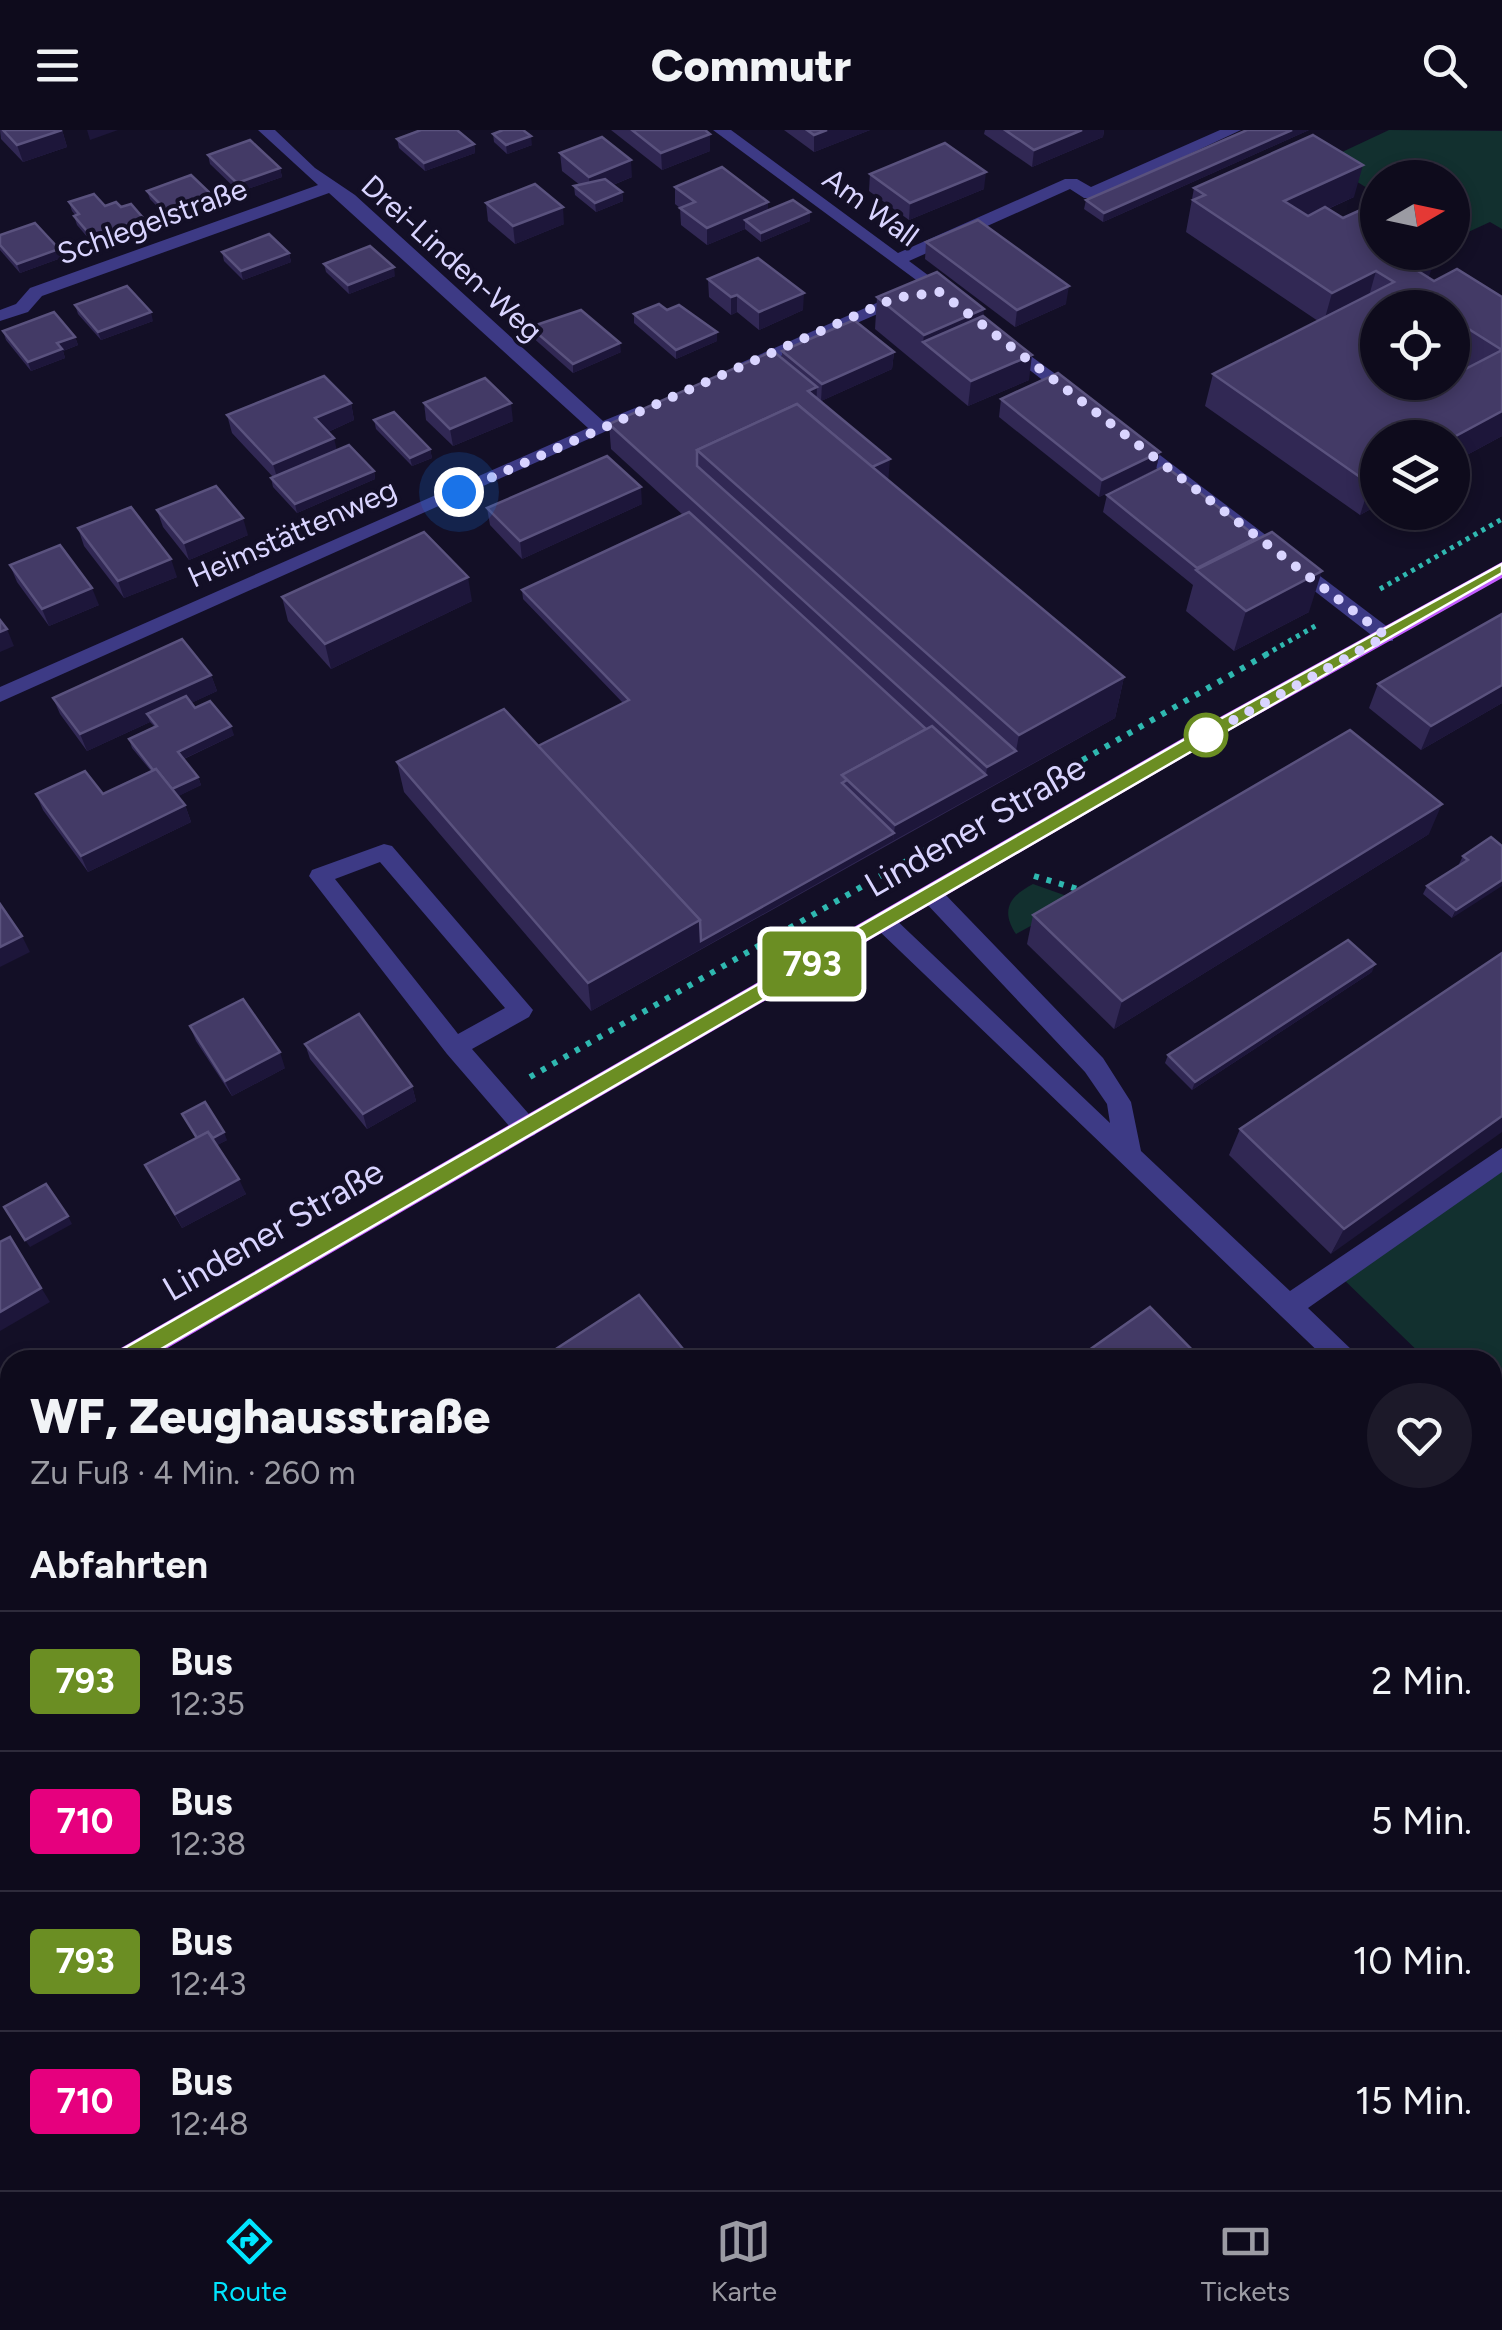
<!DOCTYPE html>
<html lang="de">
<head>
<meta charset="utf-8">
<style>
  :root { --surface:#0e0b1c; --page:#1c1929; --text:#f1f3f6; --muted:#9b9ba3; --line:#2e2b3b; --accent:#00e5ff }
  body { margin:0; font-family:Figtree,sans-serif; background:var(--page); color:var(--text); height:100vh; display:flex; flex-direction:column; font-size:38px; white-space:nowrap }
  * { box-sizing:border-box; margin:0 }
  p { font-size:32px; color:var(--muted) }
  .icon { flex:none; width:55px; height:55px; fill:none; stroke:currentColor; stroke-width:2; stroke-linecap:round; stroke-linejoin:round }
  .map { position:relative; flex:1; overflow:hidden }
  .drawer { position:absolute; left:0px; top:1220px; width:1502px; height:840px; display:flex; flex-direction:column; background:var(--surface); border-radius:30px 30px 0 0; box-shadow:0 5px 15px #0003,0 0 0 2px var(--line) }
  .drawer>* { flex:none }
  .badge { padding:0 20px; border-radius:8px; font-size:35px; line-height:65px }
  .needle { width:65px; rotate:81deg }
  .tools { position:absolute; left:1360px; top:30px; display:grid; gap:20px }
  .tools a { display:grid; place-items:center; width:110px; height:110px; border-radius:50%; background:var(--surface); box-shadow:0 5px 15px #0003,0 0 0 2px var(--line); font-size:50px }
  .you { position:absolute; width:50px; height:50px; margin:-25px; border:8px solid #fff; border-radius:50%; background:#1a73e8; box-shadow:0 0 0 15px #1a73e833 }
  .map>.badge { position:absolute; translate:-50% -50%; box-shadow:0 0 0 5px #fff }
  h2 { padding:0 30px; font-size:38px; line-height:90px }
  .round { display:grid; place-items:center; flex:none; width:105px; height:105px; border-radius:52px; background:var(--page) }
  .summary { display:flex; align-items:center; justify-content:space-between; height:170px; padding:0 30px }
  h1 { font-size:48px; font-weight:800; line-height:75px }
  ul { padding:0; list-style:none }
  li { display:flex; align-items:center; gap:30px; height:140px; padding:0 30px; border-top:2px solid var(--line) }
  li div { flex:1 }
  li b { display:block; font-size:38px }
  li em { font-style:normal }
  li .badge { min-width:110px; font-weight:700; text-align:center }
  header { display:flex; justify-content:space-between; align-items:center; height:130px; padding:0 30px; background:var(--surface); font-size:45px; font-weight:800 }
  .menu { display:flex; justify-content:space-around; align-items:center; height:140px; border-top:2px solid var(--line); background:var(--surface); font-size:28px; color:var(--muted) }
  .menu a { display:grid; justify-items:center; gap:5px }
  .menu .selected { color:var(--accent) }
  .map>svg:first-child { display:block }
</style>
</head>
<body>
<header><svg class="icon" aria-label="menu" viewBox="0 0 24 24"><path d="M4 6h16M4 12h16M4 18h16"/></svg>Commutr<svg class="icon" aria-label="search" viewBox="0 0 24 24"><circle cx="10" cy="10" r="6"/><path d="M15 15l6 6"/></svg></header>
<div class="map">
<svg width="1502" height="2060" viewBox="0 0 1502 2060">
  <rect width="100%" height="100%" fill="#130f26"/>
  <g fill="#12302f">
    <polygon points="1389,0 1502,1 1502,99 1490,92 1453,109 1452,48 1378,48 1377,64 1323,31"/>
    <path d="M1033 754 1078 770 1016 804C1000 780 1010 766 1033 754Z"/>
    <polygon points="1502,1028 1502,1302 1493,1293 1492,1230 1427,1230 1338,1144"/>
  </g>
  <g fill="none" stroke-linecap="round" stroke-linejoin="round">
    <g stroke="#2fb8b0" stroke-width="5" stroke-dasharray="4 5" stroke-linecap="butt">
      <polyline points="1380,459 1502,389"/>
      <polyline points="1265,525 1317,495"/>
    </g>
    <g stroke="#2fb8b0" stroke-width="6" stroke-dasharray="5 8" stroke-linecap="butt">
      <polyline points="1034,746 1084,761"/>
      <polyline points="530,947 1269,523"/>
    </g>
    <polyline stroke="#2fb8b0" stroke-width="8" stroke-dasharray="6 9" stroke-linecap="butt" points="1492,1422 1502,1432"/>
    <g fill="#3d3a85" fill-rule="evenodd">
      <polygon points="258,0 275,0 315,38 355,65 603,291 640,276 649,282 0,572 0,557 588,298 329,63 42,166 28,182 0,191 0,180 16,174 30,158 318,55"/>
      <polygon points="713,0 731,0 898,123 1065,49 1077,49 1091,57 1220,0 1241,0 1096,68 1084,68 1070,59 909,131 952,163 952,171 946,172"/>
      <polygon points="906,160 915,165 912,169 751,239 745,240 736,235"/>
      <polygon points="1006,208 1083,264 1083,272 1071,272 1000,217 1000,209"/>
      <polygon points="1132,304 1393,501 1393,511 1379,511 1125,314 1123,310"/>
      <path d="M384 714 392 716 533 880 529 887 472 919 535 991 538 998 535 1005 526 1008 517 1005 447 924 309 746 312 740ZM380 732 505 878 458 904 455 900 335 749Z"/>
      <polygon points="932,756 940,759 1103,928 1131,972 1141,1021 1290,1161 1502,1018 1502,1042 1308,1178 1354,1222 1358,1230 1327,1230 876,798 873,792 876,786 892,786 1110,993 1107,974 1085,942 924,771 921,765 924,759"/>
      <polygon points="1492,1356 1502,1360 1502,1388 1492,1384"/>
    </g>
    <g fill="#c25bff" fill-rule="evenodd">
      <polygon points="1502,432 1502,448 1227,602 147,1230 110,1230 114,1222 1211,592"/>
      <polygon points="10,1282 10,1310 0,1314 0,1286"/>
    </g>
  </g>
  <g fill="#312854" fill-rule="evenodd">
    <polygon points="0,0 62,0 67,17 23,32 1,9"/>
    <polygon points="611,0 705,0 710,4 710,21 662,40"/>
    <polygon points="784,0 870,0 814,22"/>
    <polygon points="985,0 1104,0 1103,7 1032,37 984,4"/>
    <polygon points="1247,0 1309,0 1103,92 1084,79 1086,70"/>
    <polygon points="493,4 532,15 507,24 494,12"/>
    <polygon points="397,9 474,14 475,23 425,41 399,18"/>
    <polygon points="560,23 632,47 613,55 622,62 623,71 596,82 575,65 574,56 580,55 562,41"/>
    <polygon points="208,25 280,38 282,47 239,62 210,34"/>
    <polygon points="870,44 984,59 909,90 869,61"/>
    <polygon points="675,57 768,80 810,82 810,91 761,112 745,99 707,115 681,95 680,78 675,74"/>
    <path d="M1194 58 1354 67 1328 79 1434 151 1502 167V306L1452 333V308H1378V375L1360 385 1205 276 1213 244 1318 191 1186 102ZM1452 178V232L1456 230 1468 238 1426 260 1378 252Z"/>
    <polygon points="147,61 213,73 169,89 150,69"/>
    <polygon points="69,72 105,76 147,97 95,116 77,95 74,86 76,86 72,81"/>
    <polygon points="486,73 564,94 515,114 488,91"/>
    <polygon points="0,105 59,119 61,128 20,143 0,120"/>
    <polygon points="926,112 1066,174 1015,197 925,129"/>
    <polygon points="222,122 289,123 291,132 243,150 224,131"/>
    <polygon points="324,134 395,146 349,164 326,142"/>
    <polygon points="708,149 803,180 759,200 737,182 731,185 709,167"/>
    <polygon points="877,167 983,186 1029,250 968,276 875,199"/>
    <polygon points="75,175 153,191 101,210 78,184"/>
    <polygon points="634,184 717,202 717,211 676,229 634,193"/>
    <polygon points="530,197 621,222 573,243 531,206"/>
    <polygon points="3,201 75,207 78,215 63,221 65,228 31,241 6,210"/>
    <polygon points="782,221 894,222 892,239 821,271 816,267 816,269 888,351 1124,547 1115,588 591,881 404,662 397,632 538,616 623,573 523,469 522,460 683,385 611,319 609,294 782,229"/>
    <polygon points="1001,269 1160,322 1156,339 1099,367 999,287"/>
    <polygon points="351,273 354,290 328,302 336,320 374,341 375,349 297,383 273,357 271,348 273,347 232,303 227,285"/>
    <polygon points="424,273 513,291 453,316 426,290"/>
    <polygon points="374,290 430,319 432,328 412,336 376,299"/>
    <polygon points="1107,365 1256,410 1309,482 1234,521 1186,481 1193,455 1103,382"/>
    <polygon points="642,374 522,429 490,395 487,378"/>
    <polygon points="157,380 248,405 189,430 163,397"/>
    <polygon points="78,398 177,447 124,468 84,416"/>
    <polygon points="10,435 99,475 49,496 17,452"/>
    <polygon points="282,467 472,471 331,539 288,491"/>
    <polygon points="1502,484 1502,573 1421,620 1369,578 1378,554"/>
    <polygon points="211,545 217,561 191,573 195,578 234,605 184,629 198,647 201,655 178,666 185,675 191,692 88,742 43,680 36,664 103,664 151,641 132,618 129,609 155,597 150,592 87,621 60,584 53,568"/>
    <polygon points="1429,704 1114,899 1027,814 1033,785"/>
    <polygon points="1491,707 1452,788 1423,764 1427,756 1460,735 1459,734 1463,726"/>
    <polygon points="1502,823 1331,1124 1229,1025 1240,999"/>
    <polygon points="1372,842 1192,960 1165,933 1168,925"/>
    <polygon points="190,896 285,938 232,966 196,911"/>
    <polygon points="305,914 412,956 416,971 367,999 310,929"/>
    <polygon points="182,984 227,1010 217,1015 246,1064 182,1098 145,1035 196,1008"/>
    <polygon points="1060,2050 1417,2050 1406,2060 1242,2060 1235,2050 1224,2060 1067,2060"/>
  </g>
  <g fill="#1d163a">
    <polygon points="62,0 67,17 23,32 17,15"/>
    <polygon points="87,0 118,0 90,10"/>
    <polygon points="827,0 870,0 814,22 814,5"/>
    <polygon points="1082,0 1104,0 1103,7 1032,37 1034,20"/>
    <polygon points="1292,0 1309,0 1103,92 1104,83"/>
    <polygon points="710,4 710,21 662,40 661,23"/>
    <polygon points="531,6 532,15 507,24 506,15"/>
    <polygon points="474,14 475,23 425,41 424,33"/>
    <polygon points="631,30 632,47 590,64 589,47"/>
    <polygon points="1363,35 1354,67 1276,102 1284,71"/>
    <polygon points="280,38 282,47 239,62 237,53"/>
    <polygon points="986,42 984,59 909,90 910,73"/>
    <polygon points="622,62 623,71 596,82 595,73"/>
    <polygon points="211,64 213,73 169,89 167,81"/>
    <polygon points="768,72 768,89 745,90 745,99 707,115 707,98"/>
    <polygon points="563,77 564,94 515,114 513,96"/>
    <polygon points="810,82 810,91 761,112 761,103"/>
    <polygon points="144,89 147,97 95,116 92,107"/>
    <polygon points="59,119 61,128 20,143 17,134"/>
    <polygon points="289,123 291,132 243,150 241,141"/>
    <polygon points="1435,128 1425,159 1407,134"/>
    <polygon points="394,137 395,146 349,164 348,155"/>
    <polygon points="1376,141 1367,173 1323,195 1332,163"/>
    <polygon points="1069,156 1066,174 1015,197 1017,180"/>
    <polygon points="804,163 803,180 759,200 759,182"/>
    <polygon points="737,165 737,182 731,185 731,167"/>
    <polygon points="984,179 981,211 923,212 924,205"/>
    <polygon points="151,182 153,191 101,210 98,202"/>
    <polygon points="1467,198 1456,230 1452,232 1452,206"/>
    <polygon points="717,202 717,211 676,229 676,220"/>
    <polygon points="75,207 78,215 63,221 65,228 31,241 28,232 57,213"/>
    <polygon points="620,213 621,222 573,243 573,234"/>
    <polygon points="894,222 892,239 821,271 822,254"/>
    <polygon points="1032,225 1029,250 968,276 971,251"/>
    <polygon points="817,257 816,282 808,261"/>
    <polygon points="351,273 354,290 319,306 315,288"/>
    <polygon points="511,273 513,291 453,316 450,299"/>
    <polygon points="1502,281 1502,306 1452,333 1452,308"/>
    <polygon points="334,308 338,325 278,351 273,334"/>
    <polygon points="430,319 432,328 412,336 410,328"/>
    <polygon points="1160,322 1156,339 1099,367 1102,350"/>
    <polygon points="890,329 888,354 859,344"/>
    <polygon points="374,341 375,349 297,383 295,374"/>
    <polygon points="1378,350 1378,375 1360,385 1370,354"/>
    <polygon points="641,357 642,374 522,429 520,411"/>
    <polygon points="243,388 248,405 189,430 184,413"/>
    <polygon points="171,429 177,447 124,468 118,451"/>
    <polygon points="1322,441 1309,482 1234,521 1246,481"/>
    <polygon points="468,447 472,471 331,539 325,514"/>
    <polygon points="92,458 99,475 49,496 42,479"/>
    <polygon points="7,499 14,516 0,522 0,502"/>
    <polygon points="211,545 217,561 153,591 147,584 150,592 87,621 80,604"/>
    <polygon points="1124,547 1115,588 893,711 895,695 986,645 987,637 1016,621 1019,605"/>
    <polygon points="1502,555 1502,573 1421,620 1431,596"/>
    <polygon points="231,596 234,605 181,630 178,622"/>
    <polygon points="198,647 201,655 173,669 170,660"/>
    <polygon points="1442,674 1429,704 1114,899 1122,871"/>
    <polygon points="185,675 191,692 88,742 81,726"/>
    <polygon points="894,703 893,711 591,881 588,853 700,790"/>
    <polygon points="1502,750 1502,756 1452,788 1456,780"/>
    <polygon points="22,806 30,822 0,837 0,817"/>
    <polygon points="1375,834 1372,842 1192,960 1195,952"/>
    <polygon points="280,922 285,938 232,966 225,951"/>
    <polygon points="412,956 416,971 367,999 363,984"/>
    <polygon points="1502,986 1502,1002 1331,1124 1344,1099"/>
    <polygon points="224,1002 227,1010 204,1022 201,1014"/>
    <polygon points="239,1049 246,1064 182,1098 175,1084"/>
    <polygon points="68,1086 72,1094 30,1117 25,1110"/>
    <polygon points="10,1107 50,1172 0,1201 0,1182"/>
    <polygon points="10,1455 10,1471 0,1477 0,1460"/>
    <polygon points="10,1541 10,1549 0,1554 0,1546"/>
    <polygon points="0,1877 2,1878 10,1912 10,1956 0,1914"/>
    <polygon points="32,2050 43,2050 45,2059 25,2060"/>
  </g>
  <g fill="#433a66" stroke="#5a527e" stroke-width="2.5" fill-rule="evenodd">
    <polygon points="3,0 62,0 17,15"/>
    <polygon points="421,0 457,0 474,14 424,33 397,9"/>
    <polygon points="503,0 523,0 531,6 506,15 493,4"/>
    <polygon points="632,0 705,0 710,4 661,23"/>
    <polygon points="807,0 827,0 814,5"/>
    <polygon points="1005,0 1082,0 1034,20"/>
    <polygon points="1247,0 1292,0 1104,83 1086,70"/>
    <path d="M1313 5 1363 35 1284 71 1308 86 1325 77 1343 88 1378 72V122H1431L1435 128 1407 134 1434 151 1457 139 1502 167V281L1452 308H1378V350L1370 354 1213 244 1394 152 1376 141 1332 163 1193 70 1205 65 1194 58ZM1378 178H1452V206L1467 198 1502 220 1452 246V252H1440L1426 260 1416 252H1378Z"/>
    <polygon points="602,7 631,30 589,47 560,23"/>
    <polygon points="250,10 280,38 237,53 208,25"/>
    <polygon points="945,13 986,42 910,73 870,44"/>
    <polygon points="722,37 768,72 707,98 680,78 695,72 675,57"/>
    <polygon points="191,45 211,64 167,81 147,61"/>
    <polygon points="605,49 622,62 595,73 574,56"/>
    <polygon points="535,54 563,77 513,96 486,73"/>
    <polygon points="94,64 105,76 116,72 121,77 131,74 144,89 92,107 74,86 79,84 69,72"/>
    <polygon points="793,70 810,82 761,103 745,90"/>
    <polygon points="978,90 1069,156 1017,180 926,112"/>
    <polygon points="35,93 59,119 17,134 0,115 0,105"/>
    <polygon points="269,104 289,123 241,141 222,122"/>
    <polygon points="370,116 394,137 348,155 324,134"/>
    <polygon points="758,128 804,163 759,182 737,165 731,167 708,149"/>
    <polygon points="937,142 984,179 924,205 877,167"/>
    <polygon points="127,156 151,182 98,202 75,175"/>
    <polygon points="659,174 667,180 679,175 717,202 676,220 634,184"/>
    <polygon points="581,180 620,213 573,234 530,197"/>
    <polygon points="54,182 75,207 57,213 62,219 28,232 3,201"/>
    <polygon points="983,186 1032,225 971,251 923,212"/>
    <polygon points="854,190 894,222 822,254 782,221"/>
    <polygon points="773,221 817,257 808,261 890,329 872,337 797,274 697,320 697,336 1016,621 987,637 609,294"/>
    <polygon points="1058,243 1160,322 1102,350 1001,269"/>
    <polygon points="324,246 351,273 315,288 334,308 273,334 227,285"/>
    <polygon points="485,248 511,273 450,299 424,273"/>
    <polygon points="797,274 1124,547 1019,605 697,320"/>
    <polygon points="394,282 430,319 410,328 374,290"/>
    <polygon points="349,315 374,341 295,374 271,348"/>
    <polygon points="607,326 641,357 520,411 487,378"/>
    <polygon points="1165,336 1257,407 1197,438 1107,365"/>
    <polygon points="216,356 243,388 184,413 157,380"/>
    <polygon points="131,377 171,429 118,451 78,398"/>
    <polygon points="689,382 926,599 842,645 847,650 842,653 894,703 701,811 700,790 538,616 629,570 522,460"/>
    <polygon points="424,402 468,447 325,514 282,467"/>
    <polygon points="1272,402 1322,441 1246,481 1196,440"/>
    <polygon points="60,415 92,458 42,479 10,435"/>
    <polygon points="1502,484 1502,555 1431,596 1378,554"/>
    <polygon points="0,490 7,499 0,502"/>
    <polygon points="182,509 211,545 80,604 53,568"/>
    <polygon points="186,566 195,578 210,571 231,596 178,622 198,647 172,659 156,639 153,640 129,609 157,596 147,584"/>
    <polygon points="504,579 700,790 588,853 397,632"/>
    <polygon points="932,596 986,645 895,695 842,645"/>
    <polygon points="1350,600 1442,674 1122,871 1033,785"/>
    <polygon points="156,639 185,675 81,726 36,664 85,641 103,664"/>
    <polygon points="1491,707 1502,716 1502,750 1456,780 1427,756 1468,730 1463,726"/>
    <polygon points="0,774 22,806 0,817"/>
    <polygon points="1348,810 1375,834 1195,952 1168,925"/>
    <polygon points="1502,823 1502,986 1344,1099 1240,999"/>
    <polygon points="243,869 280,922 225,951 190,896"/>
    <polygon points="359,884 412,956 363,984 305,914"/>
    <polygon points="205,972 224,1002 213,1008 208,1002 197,1008 182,984"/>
    <polygon points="208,1002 239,1049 175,1084 145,1035"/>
    <polygon points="46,1054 68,1086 25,1110 4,1077"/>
    <polygon points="10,1107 41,1158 0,1182 0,1112"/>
    <polygon points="639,1165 692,1230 539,1230"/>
    <polygon points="1150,1177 1202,1230 1075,1230"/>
    <polygon points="10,1378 10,1455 0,1460 0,1384"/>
    <polygon points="10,1463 10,1541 0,1546 0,1468"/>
    <polygon points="1502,1691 1502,1974 1492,1983 1492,1699"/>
    <polygon points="0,1914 10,1956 10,2050 32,2050 33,2056 25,2060 0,2060"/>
    <polygon points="1071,2050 1235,2050 1224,2060 1078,2060"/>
    <polygon points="1253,2050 1417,2050 1406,2060 1260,2060"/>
  </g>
  <polygon fill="#6b8e23" stroke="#fff" stroke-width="2.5" points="1502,434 1502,443 1225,602 130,1237 116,1237 113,1230 116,1223 1213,593"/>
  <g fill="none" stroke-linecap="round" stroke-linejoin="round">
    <polyline stroke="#d9d4ff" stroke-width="10" stroke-dasharray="0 18" points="459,362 895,168 940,162 1386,506 1199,609 1206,605"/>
  </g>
  <circle fill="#fff" stroke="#6b8e23" stroke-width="5" cx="1206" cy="605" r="20"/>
  <g text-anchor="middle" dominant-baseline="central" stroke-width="8" stroke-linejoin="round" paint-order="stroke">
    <g font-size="30" fill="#d9d4ff" stroke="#130f26">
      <text transform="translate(871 77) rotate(36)">Am Wall</text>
      <text transform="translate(152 91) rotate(-20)">Schlegelstraße</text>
      <text transform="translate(452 128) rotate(42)">Drei-Linden-Weg</text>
      <text transform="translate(292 403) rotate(-24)">Heimstättenweg</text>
    </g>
    <g font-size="35" fill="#d9d4ff" stroke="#130f26">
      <text transform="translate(975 696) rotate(-30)">Lindener Straße</text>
      <text transform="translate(273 1100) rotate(-30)">Lindener Straße</text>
    </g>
  </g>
</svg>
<div class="tools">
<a><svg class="needle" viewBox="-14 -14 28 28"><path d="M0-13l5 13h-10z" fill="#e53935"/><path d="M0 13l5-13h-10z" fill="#9b9ba3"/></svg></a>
<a><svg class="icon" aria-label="locate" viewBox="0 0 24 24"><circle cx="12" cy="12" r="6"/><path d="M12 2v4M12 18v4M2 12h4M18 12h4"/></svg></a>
<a><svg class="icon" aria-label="layers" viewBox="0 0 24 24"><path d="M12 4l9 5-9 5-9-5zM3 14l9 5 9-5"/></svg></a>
</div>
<div class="you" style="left:459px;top:362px"></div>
<b class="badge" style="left:812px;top:834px;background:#6b8e23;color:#fff">793</b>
<section class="drawer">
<div class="summary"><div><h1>WF, Zeughausstraße</h1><p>Zu Fuß · 4 Min. · 260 m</p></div><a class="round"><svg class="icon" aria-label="heart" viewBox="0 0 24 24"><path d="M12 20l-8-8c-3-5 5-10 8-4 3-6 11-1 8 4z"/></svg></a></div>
<h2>Abfahrten</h2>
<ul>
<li><span class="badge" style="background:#6b8e23;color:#fff">793</span><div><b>Bus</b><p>12:35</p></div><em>2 Min.</em></li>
<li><span class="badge" style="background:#e6007e;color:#fff">710</span><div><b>Bus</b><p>12:38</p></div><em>5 Min.</em></li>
<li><span class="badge" style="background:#6b8e23;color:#fff">793</span><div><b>Bus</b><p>12:43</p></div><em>10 Min.</em></li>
<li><span class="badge" style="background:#e6007e;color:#fff">710</span><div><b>Bus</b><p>12:48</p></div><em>15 Min.</em></li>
</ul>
</section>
</div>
<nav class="menu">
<a class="selected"><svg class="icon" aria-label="directions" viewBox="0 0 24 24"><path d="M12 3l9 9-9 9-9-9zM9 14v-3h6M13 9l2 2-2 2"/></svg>Route</a>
<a><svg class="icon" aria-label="map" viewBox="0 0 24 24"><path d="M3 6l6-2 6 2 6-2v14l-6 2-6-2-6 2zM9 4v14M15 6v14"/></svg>Karte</a>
<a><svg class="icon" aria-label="tickets" viewBox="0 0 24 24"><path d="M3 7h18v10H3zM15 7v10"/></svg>Tickets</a>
</nav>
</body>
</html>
